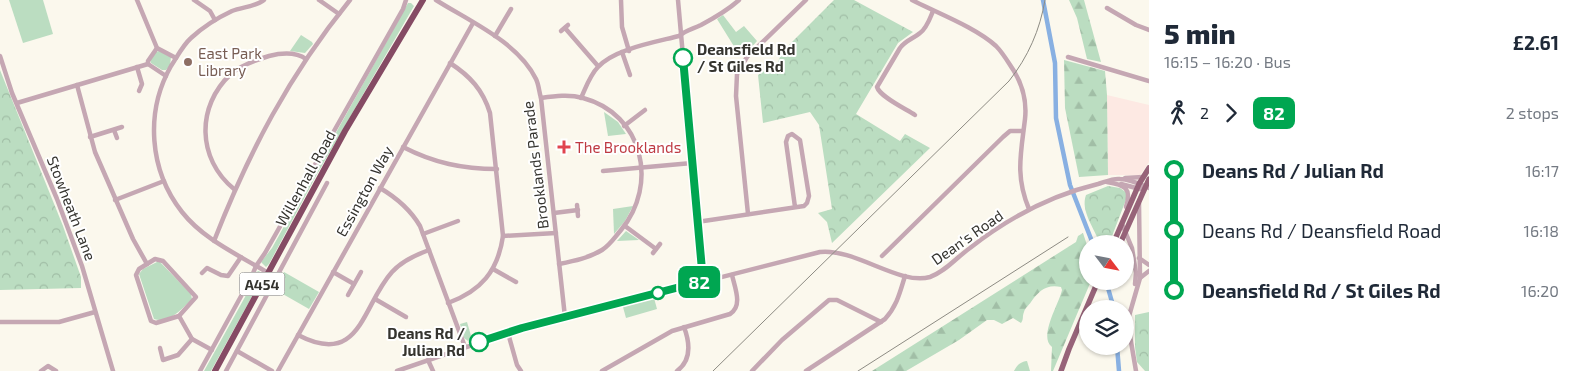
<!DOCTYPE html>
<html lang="en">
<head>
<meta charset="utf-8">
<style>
  :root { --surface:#fff; --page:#f6f6f7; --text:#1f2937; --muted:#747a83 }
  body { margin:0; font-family:"Exo 2",sans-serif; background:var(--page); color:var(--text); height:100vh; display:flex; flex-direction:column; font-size:19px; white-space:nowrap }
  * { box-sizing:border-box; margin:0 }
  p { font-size:16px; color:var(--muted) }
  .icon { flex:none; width:28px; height:28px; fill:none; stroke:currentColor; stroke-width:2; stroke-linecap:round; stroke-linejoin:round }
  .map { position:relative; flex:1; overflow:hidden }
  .panel { display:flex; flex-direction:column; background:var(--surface); width:425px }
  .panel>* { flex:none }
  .badge { padding:0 10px; border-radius:8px; font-size:18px; line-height:32px }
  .needle { width:32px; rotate:122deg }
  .tools { position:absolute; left:1079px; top:235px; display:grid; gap:10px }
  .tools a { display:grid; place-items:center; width:55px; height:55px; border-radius:50%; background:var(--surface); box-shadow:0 1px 4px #0004; font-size:25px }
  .map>.badge { position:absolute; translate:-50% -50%; box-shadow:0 0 0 2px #fff }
  .legs { display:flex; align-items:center; gap:8px; height:55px; padding:0 15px; font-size:16px }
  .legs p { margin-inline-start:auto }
  .overview { display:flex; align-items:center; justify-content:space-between; height:85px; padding:0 15px }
  h1 { font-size:28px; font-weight:800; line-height:38px }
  ul { padding:0 15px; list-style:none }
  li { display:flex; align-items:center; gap:18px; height:60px; font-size:19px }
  li i { display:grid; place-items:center; width:8px; height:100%; margin:0 6px; background:currentColor }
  li i::after { content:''; width:12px; height:12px; margin:-6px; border:4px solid; border-radius:50%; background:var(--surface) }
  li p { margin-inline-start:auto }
  li:first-child i { background:linear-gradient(#0000 50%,currentColor 0) }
  li:last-child i { background:linear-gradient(currentColor 50%,#0000 0) }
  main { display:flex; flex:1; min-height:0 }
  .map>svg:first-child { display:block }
</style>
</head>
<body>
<main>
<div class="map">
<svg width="1149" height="371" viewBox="0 0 1149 371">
  <defs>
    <pattern id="forest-firs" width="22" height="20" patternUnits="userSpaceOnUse" patternTransform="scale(1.25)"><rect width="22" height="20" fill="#bbddc1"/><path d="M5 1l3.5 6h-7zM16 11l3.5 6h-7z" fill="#a1bea6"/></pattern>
    <pattern id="park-crowns" width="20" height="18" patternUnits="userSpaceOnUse" patternTransform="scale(1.25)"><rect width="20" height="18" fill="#bbddc1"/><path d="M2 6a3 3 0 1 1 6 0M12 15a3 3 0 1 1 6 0" fill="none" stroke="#a1bea6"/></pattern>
  </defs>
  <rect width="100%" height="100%" fill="#fbf8ed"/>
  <polygon fill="#fde9e3" points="1107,95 1149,105 1149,162 1140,175 1108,175"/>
  <g fill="#bbddc1">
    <polygon points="9,0 43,0 53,34 23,43"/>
    <polygon points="408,3 411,3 414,6 316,176 269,264 266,267 261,262 272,248"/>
    <polygon points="723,15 736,32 744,26 757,41 750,49 744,49 744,54 735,48 717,19"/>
    <polygon points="301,35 312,42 313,44 305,53 290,51"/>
    <polygon points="159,51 171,57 170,66 166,70 162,70 151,63 150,60 156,52"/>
    <polygon points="604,112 618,122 626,134 608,136"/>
    <polygon points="633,206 625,221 614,234 613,209"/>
    <polygon points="626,231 639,240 617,241"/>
    <path d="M157 262H160L191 294 192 299C183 308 169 324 154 319L139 274 143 269Z"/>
    <polygon points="259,271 262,274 262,278 211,371 204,371 245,297 256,272"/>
    <polygon points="654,298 657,309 626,318 623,307"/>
    <polygon points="467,322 472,339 468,341 464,338 460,324"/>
  </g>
  <g fill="url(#forest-firs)">
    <polygon points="1069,0 1084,0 1101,62 1087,59 1077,18"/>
    <polygon points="1064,60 1105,71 1107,95 1108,175 1079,177 1065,108"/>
    <path d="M1083 233 1087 245 1088 281H1091L1053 371H1051L1052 347C1038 337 1059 304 1062 290L1061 287C1046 284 1039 291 1031 302 1029 305 1025 308 1024 312 1022 317 1024 319 1021 323L1013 318 1002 324 994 320H987L959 340 906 371H872L1076 242 1078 236Z"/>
    <path d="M1027 361 1030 371H1014C1017 365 1020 362 1027 361Z"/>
  </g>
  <g fill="url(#park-crowns)">
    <polygon points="834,0 854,0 913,32 898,43 856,114 900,141 905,134 930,148 832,243 827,222 818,213 832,209 819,125 810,112 763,123 758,75 778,62 782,52"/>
    <polygon points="0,70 63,226 81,277 81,288 0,290"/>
    <path d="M1108 186 1120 188 1127 193V197L1109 244H1100C1095 229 1080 211 1086 195Z"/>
    <polygon points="284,272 319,292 309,309 274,289"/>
    <polygon points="1149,312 1149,371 1145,371 1137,362 1135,347 1135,315"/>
  </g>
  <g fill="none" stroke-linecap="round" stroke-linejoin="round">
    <g stroke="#88b0e2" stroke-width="4.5">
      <polyline points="1043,0 1055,63 1056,118 1070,185 1093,244"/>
      <polyline points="1106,281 1114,309"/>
      <polyline points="1117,346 1119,371"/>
    </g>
    <g stroke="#c5a7b3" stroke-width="4.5">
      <polyline points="137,0 157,48 176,58"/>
      <polyline points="194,0 210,11 215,20"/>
      <path d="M264 0C255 7 242 7 232 11 217 18 203 27 191 38 183 45 177 57 171 66 145 112 149 170 182 212 204 240 239 255 268 273"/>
      <polyline points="319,0 339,14"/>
      <path d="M436 0C469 21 518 42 536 79 539 85 539 92 541 98L565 317"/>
      <polyline points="621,0 622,27 629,51"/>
      <polyline points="678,0 703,281"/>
      <path d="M912 0C937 13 975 27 996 46 1003 53 1008 62 1014 71 1023 86 1027 101 1025 119 1021 153 1015 176 1029 209"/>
      <polyline points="1107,8 1136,25 1149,30"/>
      <polyline points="565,28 598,66"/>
      <polyline points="561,31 568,25"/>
      <polyline points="495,36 511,9"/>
      <polyline points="622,52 630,75"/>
      <polyline points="0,56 12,93 57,199 82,266 113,371"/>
      <polyline points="1068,57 1149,81"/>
      <polyline points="148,64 166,76"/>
      <polyline points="148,64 148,61 157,48"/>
      <polyline points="137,67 142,84 139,91"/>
      <polyline points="77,85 95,152 133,239 147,264"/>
      <path d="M541 98C555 96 569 94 583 98 643 114 659 184 621 230 615 237 610 245 602 250 589 258 574 261 559 264"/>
      <path d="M581 98C586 87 590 75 598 67 614 49 656 42 679 36 686 30 693 29 701 25 714 18 728 10 739 0"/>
      <polyline points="17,103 148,64"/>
      <path d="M915 115C906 109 880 97 877 87L900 48C906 40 913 39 920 33 927 28 930 18 933 11"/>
      <polyline points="624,126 645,110"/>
      <polyline points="114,130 117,138"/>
      <polyline points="90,137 122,127"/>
      <path d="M403 147C434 163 463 169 497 169"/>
      <polyline points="603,171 692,163"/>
      <polyline points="1125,178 1143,177"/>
      <path d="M1107 182C1125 185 1132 188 1126 207"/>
      <polyline points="1121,184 1140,189 1146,186"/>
      <path d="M380 188C397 198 410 209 420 226L465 347"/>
      <path d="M234 189C197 159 196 106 231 74 241 65 256 60 269 56 281 53 296 52 306 59"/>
      <polyline points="115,200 164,181"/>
      <polyline points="577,205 578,216"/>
      <polyline points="554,213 578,210"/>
      <polyline points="748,214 736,96 737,74 747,57 806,0"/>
      <polyline points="697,222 804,206 807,203 809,196 800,140 792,134 788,136 786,142 795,207"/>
      <polyline points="1122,224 1132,248 1136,273 1135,284"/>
      <polyline points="625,226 656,249"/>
      <polyline points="423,234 458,221"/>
      <polyline points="503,236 556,233"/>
      <path d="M214 241C249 152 289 75 350 0"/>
      <polyline points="653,253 660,244"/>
      <polyline points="882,256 1003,137 1010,131 1023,131"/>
      <polyline points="1139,258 1149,265"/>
      <polygon points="155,259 163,261 196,297 179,316 156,323 151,321 136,275 139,269"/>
      <polyline points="493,269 516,282"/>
      <polyline points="333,272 354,284"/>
      <polyline points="202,273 207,268 221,275 228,276 241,257"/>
      <polyline points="1140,278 1149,271"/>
      <polyline points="348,295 361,272"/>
      <polyline points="375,299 406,317"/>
      <path d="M448 303C481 291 498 271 503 236L490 113C483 90 470 76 450 63"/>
      <polyline points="179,316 192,339 212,350"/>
      <polyline points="0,322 59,322 95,312"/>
      <polyline points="508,333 517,365 521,371"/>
      <path d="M298 335C361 368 362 305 392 272 402 261 415 255 429 250"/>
      <polyline points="160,348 163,360 178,355 192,339"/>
      <polyline points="237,351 272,371"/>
      <polyline points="428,360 433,371"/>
      <polyline points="41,371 48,366 56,371"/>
      <polyline points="200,371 251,278 256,266 265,253 403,9 406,0"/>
      <polyline points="226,371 327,183"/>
      <polyline points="278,371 473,23"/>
      <path d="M397 371 522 328 820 252C855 248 900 286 930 277 945 272 957 257 970 248 1007 219 1052 195 1098 184 1105 182 1113 178 1120 179 1130 179 1140 184 1149 188"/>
      <path d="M602 371 672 331 730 314C743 306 735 288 732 275"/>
      <path d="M677 371C692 360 690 343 684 327"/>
      <polyline points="752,371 782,340 829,300 837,300 881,322"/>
      <path d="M806 371 885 319C897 306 900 292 905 276"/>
      <polyline points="1136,371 1129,330 1129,316 1140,278 1139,203"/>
    </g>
    <g stroke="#976379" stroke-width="5.5">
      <polyline points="1113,244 1139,184 1149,168"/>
      <polyline points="1120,244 1149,179"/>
      <polyline points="1061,371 1069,349 1098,281"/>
    </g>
    <polyline stroke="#854b64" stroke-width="6" points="215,371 345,131 423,0"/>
    <g stroke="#8d8b83" stroke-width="1">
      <path d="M713 371 1009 81C1028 57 1040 30 1045 0"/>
      <polyline points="858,371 1068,237"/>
    </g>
  </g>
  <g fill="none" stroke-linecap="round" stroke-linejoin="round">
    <defs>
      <polyline id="line-1" points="479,342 522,328 703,281 683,58"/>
    </defs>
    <use href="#line-1" stroke="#fff" stroke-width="11"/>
    <use href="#line-1" stroke="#00a651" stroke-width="8"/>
  </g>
  <g fill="#fff" stroke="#00a651" stroke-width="2.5">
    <circle cx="683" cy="58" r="9"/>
    <circle cx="658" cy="293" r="6"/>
    <circle cx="479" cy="342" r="9"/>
  </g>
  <circle fill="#8d6e63" stroke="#fff" stroke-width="2" cx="188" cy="62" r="5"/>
  <path fill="#e0444e" stroke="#fff" stroke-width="2" d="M561.5 139.5h5v5h5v5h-5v5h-5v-5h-5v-5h5z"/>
  <g text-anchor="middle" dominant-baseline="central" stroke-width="4" stroke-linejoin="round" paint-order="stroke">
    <rect fill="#fff" stroke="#72716d" stroke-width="1" x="239.5" y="272.5" width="45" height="23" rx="4"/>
    <g font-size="14" font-weight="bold" fill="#35342f">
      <text x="262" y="284">A454</text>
    </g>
    <g font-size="15" font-weight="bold" fill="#35342f" stroke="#fff" text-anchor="start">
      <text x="697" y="49">Deansfield Rd<tspan x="697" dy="17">/ St Giles Rd</tspan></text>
      <text x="465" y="333" text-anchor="end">Deans Rd /<tspan x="465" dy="17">Julian Rd</tspan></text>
    </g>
    <g font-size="15" fill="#785e54" stroke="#fff" text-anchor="start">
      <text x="198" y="53">East Park<tspan x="198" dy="17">Library</tspan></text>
    </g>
    <g font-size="15" fill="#be3a42" stroke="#fff" text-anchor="start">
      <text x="575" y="147">The Brooklands</text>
    </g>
    <g font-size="15" fill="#35342f" stroke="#fff">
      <text transform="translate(535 165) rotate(-97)">Brooklands Parade</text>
      <text transform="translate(305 178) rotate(-61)">Willenhall Road</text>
      <text transform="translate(364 191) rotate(-61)">Essington Way</text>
      <text transform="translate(72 208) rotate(69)">Stowheath Lane</text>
      <text transform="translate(967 237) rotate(-35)">Dean's Road</text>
    </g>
  </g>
</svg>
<div class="tools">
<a><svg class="needle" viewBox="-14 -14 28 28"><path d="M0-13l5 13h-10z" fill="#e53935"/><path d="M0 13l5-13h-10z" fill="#747a83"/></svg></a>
<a><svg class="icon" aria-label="layers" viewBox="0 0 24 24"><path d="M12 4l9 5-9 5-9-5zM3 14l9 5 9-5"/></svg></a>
</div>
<b class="badge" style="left:699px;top:282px;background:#00a651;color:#fff">82</b>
</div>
<section class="panel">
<div class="overview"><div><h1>5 min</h1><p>16:15 – 16:20 · Bus</p></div><b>£2.61</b></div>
<div class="legs"><svg class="icon" aria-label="walk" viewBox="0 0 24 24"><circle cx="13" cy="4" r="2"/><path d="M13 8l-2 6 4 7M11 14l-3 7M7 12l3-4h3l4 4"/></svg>2<svg class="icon" aria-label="forward" viewBox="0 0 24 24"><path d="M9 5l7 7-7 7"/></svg><b class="badge" style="background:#00a651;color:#fff">82</b><p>2 stops</p></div>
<ul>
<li><i style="color:#00a651"></i><b>Deans Rd / Julian Rd</b><p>16:17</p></li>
<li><i style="color:#00a651"></i><span>Deans Rd / Deansfield Road</span><p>16:18</p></li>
<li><i style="color:#00a651"></i><b>Deansfield Rd / St Giles Rd</b><p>16:20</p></li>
</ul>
</section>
</main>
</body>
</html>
